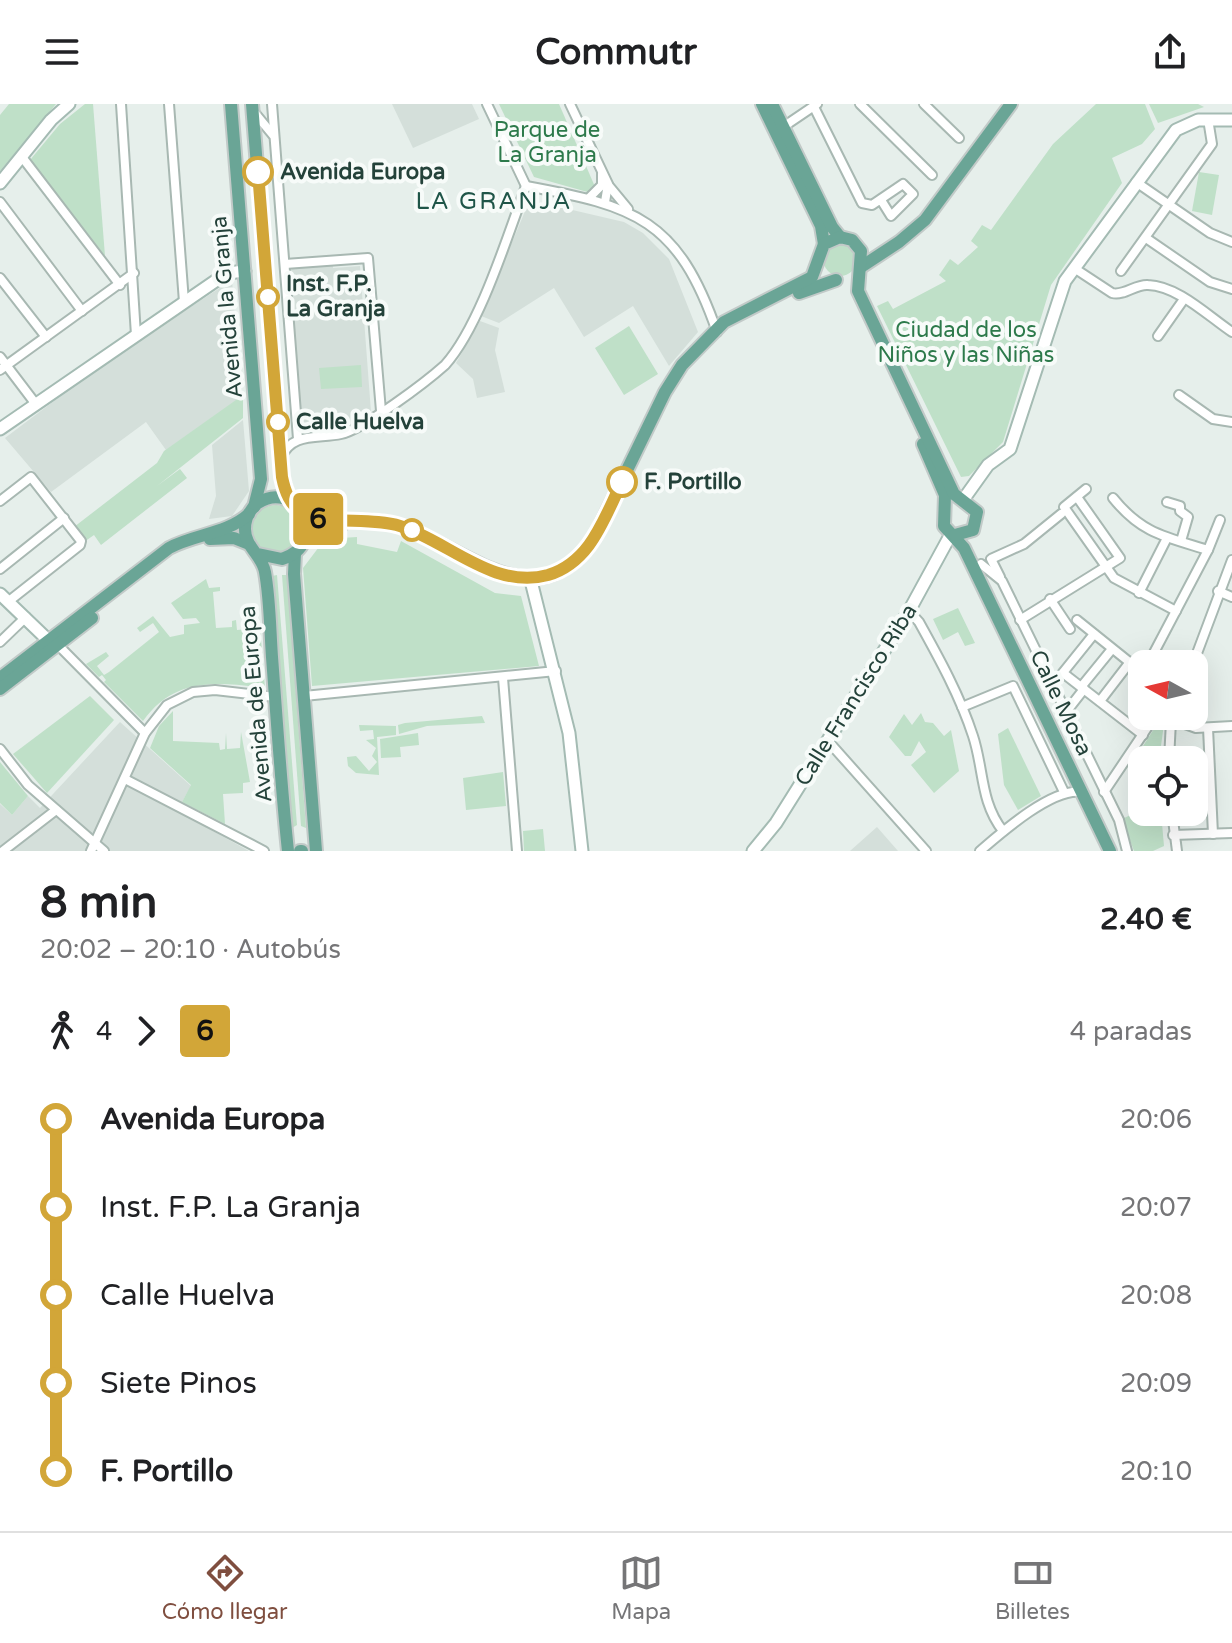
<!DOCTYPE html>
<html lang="es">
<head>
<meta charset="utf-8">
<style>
  :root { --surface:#fff; --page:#f2f2f2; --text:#202124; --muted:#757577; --line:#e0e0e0; --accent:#7f4e3f }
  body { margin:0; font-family:"Varela Round",sans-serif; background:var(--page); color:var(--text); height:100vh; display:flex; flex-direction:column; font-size:30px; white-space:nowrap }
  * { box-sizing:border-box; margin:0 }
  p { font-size:26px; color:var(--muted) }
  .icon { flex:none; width:44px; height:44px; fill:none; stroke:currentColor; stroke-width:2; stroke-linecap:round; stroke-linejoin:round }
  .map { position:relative; height:747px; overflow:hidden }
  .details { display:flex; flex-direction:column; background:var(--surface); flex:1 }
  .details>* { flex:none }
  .badge { padding:0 16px; border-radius:6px; font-size:28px; line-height:52px }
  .needle { width:52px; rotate:278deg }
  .buttons { position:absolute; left:1128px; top:546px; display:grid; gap:16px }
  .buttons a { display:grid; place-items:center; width:80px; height:80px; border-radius:16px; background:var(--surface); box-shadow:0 8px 32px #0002; font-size:40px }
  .map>.badge { position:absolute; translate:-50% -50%; box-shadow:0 0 0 4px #fff }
  .legs { display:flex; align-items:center; gap:12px; height:88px; padding:0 40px; font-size:26px }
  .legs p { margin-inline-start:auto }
  .headline { display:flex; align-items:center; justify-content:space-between; height:136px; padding:0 40px }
  h1 { font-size:44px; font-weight:800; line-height:60px }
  ul { padding:0 40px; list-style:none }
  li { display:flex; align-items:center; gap:28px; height:88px; font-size:30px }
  li i { display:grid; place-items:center; width:12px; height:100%; margin:0 10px; background:currentColor }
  li i::after { content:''; width:20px; height:20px; margin:-10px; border:6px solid; border-radius:50%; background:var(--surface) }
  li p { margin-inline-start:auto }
  li:first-child i { background:linear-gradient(#0000 50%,currentColor 0) }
  li:last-child i { background:linear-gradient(currentColor 50%,#0000 0) }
  header { display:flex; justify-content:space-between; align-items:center; height:104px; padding:0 40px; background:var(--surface); font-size:36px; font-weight:800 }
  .menu { display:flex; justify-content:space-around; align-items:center; height:112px; border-top:2px solid var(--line); background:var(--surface); font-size:22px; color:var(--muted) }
  .menu a { display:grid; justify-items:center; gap:4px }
  .menu .current { color:var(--accent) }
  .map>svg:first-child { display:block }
</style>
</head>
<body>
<header><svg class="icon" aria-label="menu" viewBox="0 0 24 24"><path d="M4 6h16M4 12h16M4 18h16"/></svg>Commutr<svg class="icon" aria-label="share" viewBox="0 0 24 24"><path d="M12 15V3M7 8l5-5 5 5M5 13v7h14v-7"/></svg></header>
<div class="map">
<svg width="1232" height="747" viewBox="0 0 1232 747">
  <rect width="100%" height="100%" fill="#e6efeb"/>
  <g fill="#d4dfda">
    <polygon points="392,0 472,0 479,15 413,44"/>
    <polygon points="538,98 624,118 643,129 669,155 698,228 669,262 633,202 584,233 554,184 499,219 481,212 526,105"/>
    <polygon points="333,161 333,164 360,162 371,308 351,322 303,330 289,168 293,164"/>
    <polygon points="232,176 241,293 166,346 146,318 51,388 5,334 103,260"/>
    <polygon points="480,217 499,224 495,246 505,288 477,294 473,275 456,259"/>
    <polygon points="243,316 249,387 232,412 209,415 216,392 212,341"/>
    <polygon points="120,618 191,682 177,707 249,747 0,747 0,700 12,711 28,692 40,704"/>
    <polygon points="877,723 898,747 850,747"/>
  </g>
  <g fill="#bfe0c8">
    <polygon points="9,0 56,0 0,67 0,11"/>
    <polygon points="85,0 93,0 105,152 30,56 60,20"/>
    <polygon points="499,0 559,0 596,85 591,89 534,73"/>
    <polygon points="1096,0 1145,0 1155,25 1142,40 1112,54 1122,79 1051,181 1003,338 969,372 961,373 877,202 888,197 893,205 946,177 939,171 950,155 958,161 978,143 971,137 982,121 991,126 1053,40"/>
    <polygon points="1149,0 1198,0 1204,3 1158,19"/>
    <polygon points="1199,68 1219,71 1212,111 1192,107"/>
    <circle cx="840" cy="155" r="17"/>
    <polygon points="629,222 658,270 624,291 595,244"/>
    <polygon points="361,261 362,283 321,285 319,264"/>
    <polygon points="243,291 243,314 157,382 180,365 187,374 101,441 94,431 84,438 74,423 157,359 164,347"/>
    <circle cx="276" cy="426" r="25"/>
    <polygon points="357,433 357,440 397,448 401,437 495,489 521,492 539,562 312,582 303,464 325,435"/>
    <polygon points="277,471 297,721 292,724 272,472"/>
    <polygon points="282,471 287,471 306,724 301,722"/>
    <path d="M206 475 209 484 220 483V487L213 488 216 524 232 523V517L236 516 237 526 260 524 265 584C216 578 175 573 143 617L104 578 106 576 102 571 99 573 86 560 106 548 109 552 97 562 104 571 109 568 159 528 153 519 140 528 137 524 153 512 170 533 184 530V521L200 519 196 514 183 515 171 499Z"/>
    <polygon points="958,504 975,539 965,542 958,528 943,536 933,515"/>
    <polygon points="90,592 114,616 47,689 13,650"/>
    <polygon points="173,607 173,637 219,639 220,646 225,645 226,629 227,645 240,644 241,628 250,678 243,679 243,689 223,690 225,720 182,698 191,681 150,644 159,622"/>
    <polygon points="921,609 925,618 933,619 944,632 951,626 959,667 934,689 911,661 926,648 919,637 911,652 905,652 889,633 904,610 912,621"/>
    <polygon points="482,612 485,619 427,622 399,630 398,621 405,619"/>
    <polygon points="1159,617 1164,620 1159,656 1142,656 1142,708 1161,708 1164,742 1153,747 1134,747 1122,715 1137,708 1128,689 1140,672 1129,664"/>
    <polygon points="359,621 396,622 396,631 377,633 379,671 356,669 348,662 347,653 356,652 369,667 377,658 372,652 376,644 366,636 374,635 373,626 360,627"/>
    <polygon points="1008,624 1041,692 1018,706 1004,681 998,630"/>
    <polygon points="418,629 419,641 400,643 401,653 381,654 380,635"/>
    <polygon points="0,658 28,692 12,711 0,699"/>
    <polygon points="503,668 506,702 466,706 463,674"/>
    <polygon points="543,725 545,747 524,747 523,727"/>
  </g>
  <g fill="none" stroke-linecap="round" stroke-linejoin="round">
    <defs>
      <g id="street">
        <polyline points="121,0 136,231"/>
        <polyline points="169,0 184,198"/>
        <polyline points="272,0 298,335"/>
        <polyline points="487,0 526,82"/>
        <polyline points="570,0 608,80 605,98"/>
        <polyline points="860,0 932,71"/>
        <polyline points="924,0 959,34"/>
        <polyline points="814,3 862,99 872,101 903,80 913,90 891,112 881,96"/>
        <polyline points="254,8 273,31"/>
        <polyline points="783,23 817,0"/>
        <polyline points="22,53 120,181"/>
        <polyline points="1136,78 1210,129 1232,138"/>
        <path d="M526 82C635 102 678 115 717 228"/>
        <polyline points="609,82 628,105"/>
        <polyline points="589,94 602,81 602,70"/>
        <polyline points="0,98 82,207"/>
        <polyline points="1146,134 1210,178 1232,185"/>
        <polyline points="285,160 368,154 381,307"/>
        <path d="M1074 164 1112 189C1125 192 1135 180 1148 181 1178 182 1208 212 1232 228"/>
        <polyline points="1121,167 1212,40 1208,15"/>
        <polyline points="0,174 46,233"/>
        <polyline points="1158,232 1184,195"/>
        <polyline points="0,253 35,299"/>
        <polyline points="0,266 134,169"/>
        <polyline points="1179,291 1213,315 1232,318"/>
        <path d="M281 354C291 328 318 335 341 330 364 325 426 278 445 261 480 222 507 133 526 82"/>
        <polyline points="1086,385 1064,403 1114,474 1176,507"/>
        <path d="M1113 394C1142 430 1166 433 1208 446"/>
        <polyline points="0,397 31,373 81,437 80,441 9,497"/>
        <polyline points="1167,398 1180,402 1180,407 1188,413 1181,437"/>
        <polyline points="981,460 1002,477 1119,716 1127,747"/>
        <polyline points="0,465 64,414"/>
        <polyline points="1000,473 991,455 1024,440 1061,410"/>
        <polyline points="1218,487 1232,493"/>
        <polyline points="1139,489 1167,434"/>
        <polyline points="1050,495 1070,525"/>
        <path d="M909 507 919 518C939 554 960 592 973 632 984 665 980 698 1003 727"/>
        <polyline points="1020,516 1120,454 1077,393"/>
        <polyline points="1077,516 1138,565 1142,580"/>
        <polyline points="0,538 26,513"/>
        <polyline points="58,541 145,629"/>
        <polyline points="1148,560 1208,446 1220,416"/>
        <polyline points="1193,560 1232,456"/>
        <polyline points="1063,569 1143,631"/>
        <polyline points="503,574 517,747"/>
        <polyline points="1053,581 1094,530"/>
        <polyline points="1081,583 1112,545"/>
        <polyline points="304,592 556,567"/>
        <polyline points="1100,597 1130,558"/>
        <polyline points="962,603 1013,582 1064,688"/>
        <polyline points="1066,608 1084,585"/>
        <polyline points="1163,612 1196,624 1232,622"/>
        <polyline points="1208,624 1213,730"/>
        <polyline points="828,637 926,747"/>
        <polyline points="0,645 28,681 104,747"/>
        <polyline points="1169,656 1171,617"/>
        <polyline points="125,675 264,747"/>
        <polyline points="1104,688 1155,612"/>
        <polyline points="1172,708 1177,747"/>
        <polyline points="1173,731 1232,729"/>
        <polyline points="3,747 56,706"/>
        <polyline points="91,747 145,629 167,601 193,588 215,586 275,593"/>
        <path d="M980 747C1002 728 1052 684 1081 688"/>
      </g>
      <g id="secondary">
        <polyline points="0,79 51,16 69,0"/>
        <polyline points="0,325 227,169 245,167"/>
        <polyline points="963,396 988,361 1010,345 1065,177 1176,26 1198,16 1232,16"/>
        <polyline points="532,481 569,629 582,747"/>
        <polyline points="0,490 49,537"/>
        <polyline points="753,747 776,719 909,507 951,430"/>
      </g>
      <g id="primary">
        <polyline points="231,0 261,375 254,403"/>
        <polyline points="252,0 282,373 290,398"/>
        <polyline points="762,0 821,122 824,140"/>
        <polyline points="772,0 832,123 840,133"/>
        <polyline points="861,163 899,138 925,116 1011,0"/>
        <polyline points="799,189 836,176"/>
        <polyline points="923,340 945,391 944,422 964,444 1110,747"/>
        <path d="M302 409C330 421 363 412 393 420 460 437 532 521 592 438L665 288 682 261 724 218 812 173 824 140 840 133 852 136 861 147 858 187 954 390 977 408 973 426 955 431"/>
        <polyline points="210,435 234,434 249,440"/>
        <polyline points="304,437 322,425 341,422"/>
        <polyline points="295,449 294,470 316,747"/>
        <path d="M258 450 282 455C331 439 297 374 258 399 250 405 245 415 245 425 245 443 262 451 265 468 270 496 270 525 272 553 277 618 281 682 288 747"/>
        <path d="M0 574 169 444C195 430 227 430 249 410"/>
        <polyline points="0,585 92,514"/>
        <polyline points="300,747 302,747"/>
      </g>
    </defs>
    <use href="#street" stroke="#a8b8b2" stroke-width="12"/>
    <use href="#secondary" stroke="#a4bbb3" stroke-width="15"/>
    <use href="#primary" stroke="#c2cac8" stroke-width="16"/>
    <use href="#street" stroke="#fff" stroke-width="8"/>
    <use href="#secondary" stroke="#fff" stroke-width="11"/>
    <use href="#primary" stroke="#6aa596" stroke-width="12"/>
  </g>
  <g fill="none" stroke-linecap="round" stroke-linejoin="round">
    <defs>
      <path id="line-1" d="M258 68 282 373C285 388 290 401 303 409 321 421 373 413 400 422 448 437 493 486 548 471 591 458 604 414 622 378"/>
    </defs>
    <use href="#line-1" stroke="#fff" stroke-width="18"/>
    <use href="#line-1" stroke="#d2a638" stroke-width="12"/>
  </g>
  <g fill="#fff" stroke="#d2a638" stroke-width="4">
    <circle cx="258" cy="68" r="14"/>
    <circle cx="268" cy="193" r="10"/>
    <circle cx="278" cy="318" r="10"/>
    <circle cx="622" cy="378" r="14"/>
    <circle cx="412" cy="426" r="10"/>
  </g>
  <g text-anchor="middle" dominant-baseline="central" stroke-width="8" stroke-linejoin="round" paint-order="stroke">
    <g font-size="22" fill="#2d7a4b" stroke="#f7fbf9">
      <text x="547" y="26">Parque de<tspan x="547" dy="25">La Granja</tspan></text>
      <text x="966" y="226">Ciudad de los<tspan x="966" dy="25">Niños y las Niñas</tspan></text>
    </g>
    <g font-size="22" font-weight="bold" fill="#24423a" stroke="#f7fbf9" text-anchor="start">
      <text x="280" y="68">Avenida Europa</text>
      <text x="286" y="180">Inst. F.P.<tspan x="286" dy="25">La Granja</tspan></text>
      <text x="296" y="318">Calle Huelva</text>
      <text x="644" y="378">F. Portillo</text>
    </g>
    <g font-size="22" fill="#24423a" stroke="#f7fbf9">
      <text transform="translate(227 203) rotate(-95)">Avenida la Granja</text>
      <text transform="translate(856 591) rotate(-58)">Calle Francisco Riba</text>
      <text transform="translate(1061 599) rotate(64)">Calle Mosa</text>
      <text transform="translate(256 600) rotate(-95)">Avenida de Europa</text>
    </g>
    <g font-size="24" letter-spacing="2" fill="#1f5548" stroke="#f7fbf9">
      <text x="494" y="97">LA GRANJA</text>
    </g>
  </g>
</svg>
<div class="buttons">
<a><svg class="needle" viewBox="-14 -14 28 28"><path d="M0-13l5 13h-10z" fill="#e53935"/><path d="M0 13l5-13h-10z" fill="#757577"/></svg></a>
<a><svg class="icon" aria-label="locate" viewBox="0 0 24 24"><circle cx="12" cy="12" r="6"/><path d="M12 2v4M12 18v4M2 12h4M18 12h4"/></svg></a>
</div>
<b class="badge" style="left:318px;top:415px;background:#d2a638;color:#111">6</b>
</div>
<section class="details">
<div class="headline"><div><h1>8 min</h1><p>20:02 – 20:10 · Autobús</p></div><b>2.40 €</b></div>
<div class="legs"><svg class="icon" aria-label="walk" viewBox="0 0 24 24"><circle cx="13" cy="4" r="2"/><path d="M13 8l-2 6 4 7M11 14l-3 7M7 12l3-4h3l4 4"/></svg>4<svg class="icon" aria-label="forward" viewBox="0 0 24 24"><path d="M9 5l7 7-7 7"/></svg><b class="badge" style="background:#d2a638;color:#111">6</b><p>4 paradas</p></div>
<ul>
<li><i style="color:#d2a638"></i><b>Avenida Europa</b><p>20:06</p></li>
<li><i style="color:#d2a638"></i><span>Inst. F.P. La Granja</span><p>20:07</p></li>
<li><i style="color:#d2a638"></i><span>Calle Huelva</span><p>20:08</p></li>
<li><i style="color:#d2a638"></i><span>Siete Pinos</span><p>20:09</p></li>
<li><i style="color:#d2a638"></i><b>F. Portillo</b><p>20:10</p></li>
</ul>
</section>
<nav class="menu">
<a class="current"><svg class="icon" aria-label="directions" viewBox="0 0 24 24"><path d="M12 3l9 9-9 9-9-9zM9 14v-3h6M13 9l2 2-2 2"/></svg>Cómo llegar</a>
<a><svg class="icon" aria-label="map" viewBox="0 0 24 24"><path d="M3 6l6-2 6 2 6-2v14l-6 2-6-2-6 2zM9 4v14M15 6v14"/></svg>Mapa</a>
<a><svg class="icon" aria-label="tickets" viewBox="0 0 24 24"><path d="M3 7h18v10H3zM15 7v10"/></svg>Billetes</a>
</nav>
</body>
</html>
